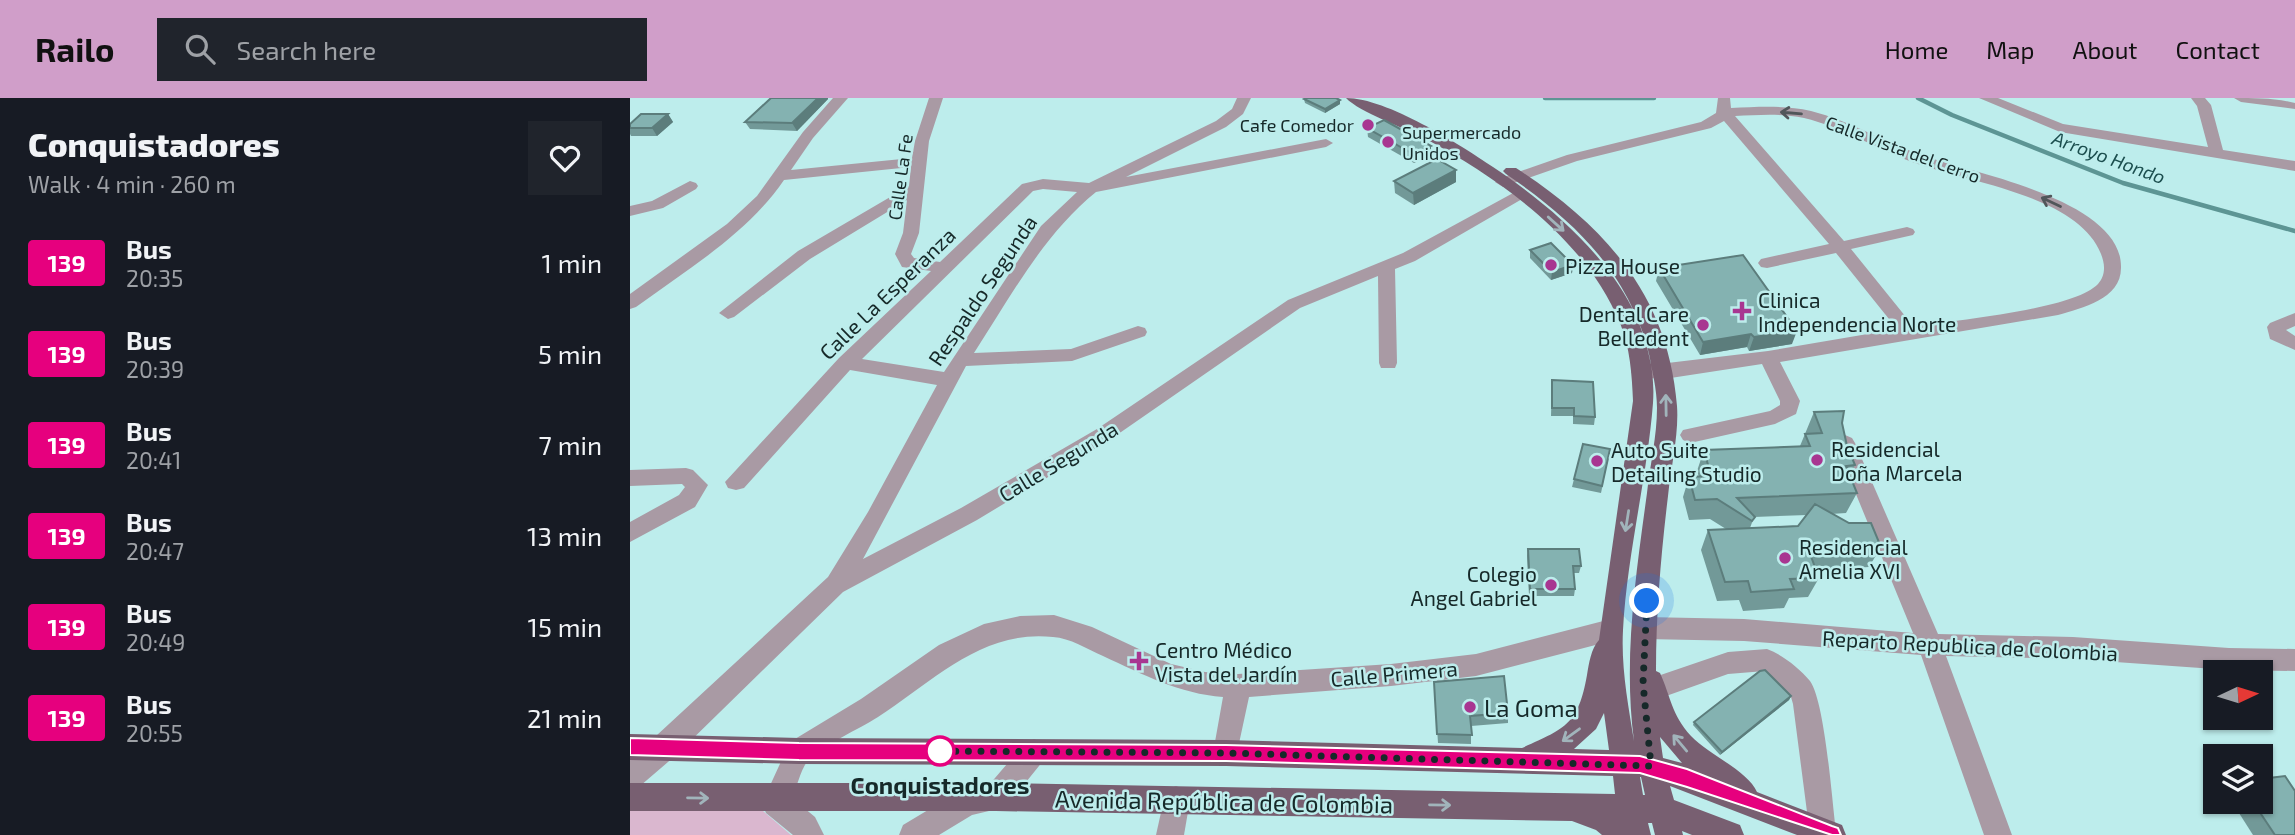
<!DOCTYPE html>
<html lang="en">
<head>
<meta charset="utf-8">
<style>
  :root { --surface:#171b24; --page:#20242c; --text:#f1f3f6; --muted:#9ea1a6; --accent:#d09ec9 }
  body { margin:0; font-family:"Exo 2",sans-serif; background:var(--page); color:var(--text); height:100vh; display:flex; flex-direction:column; font-size:26px; white-space:nowrap }
  * { box-sizing:border-box; margin:0 }
  p { font-size:23px; color:var(--muted) }
  .icon { flex:none; width:38px; height:38px; fill:none; stroke:currentColor; stroke-width:2; stroke-linecap:round; stroke-linejoin:round }
  .map { position:relative; flex:1; overflow:hidden }
  .side { display:flex; flex-direction:column; background:var(--surface); width:630px }
  .side>* { flex:none }
  .badge { padding:0 14px; border-radius:5px; font-size:24px; line-height:46px }
  .needle { width:46px; rotate:86deg }
  .tools { position:absolute; left:1573px; top:562px; display:grid; gap:14px }
  .tools a { display:grid; place-items:center; width:70px; height:70px; border-radius:0px; background:var(--surface); box-shadow:0 2px 5px #0004; font-size:35px }
  .you { position:absolute; width:35px; height:35px; margin:-18px; border:5px solid #fff; border-radius:50%; background:#1a73e8; box-shadow:0 0 0 10px #1a73e833 }
  .map>.badge { position:absolute; translate:-50% -50%; box-shadow:0 0 0 4px #fff }
  .round { display:grid; place-items:center; flex:none; width:74px; height:74px; border-radius:0px; background:var(--page) }
  .head { display:flex; align-items:center; justify-content:space-between; height:119px; padding:0 28px }
  h1 { font-size:33px; font-weight:800; line-height:52px }
  ul { padding:0; list-style:none }
  li { display:flex; align-items:center; gap:21px; height:91px; padding:0 28px }
  li div { flex:1 }
  li b { display:block; font-size:26px }
  li em { font-style:normal }
  li .badge { min-width:77px; font-weight:700; text-align:center }
  header { display:flex; align-items:center; gap:42px; box-sizing:border-box; height:98px; padding:0 35px; background:var(--accent); color:#111 }
  header strong { font-size:33px }
  nav { display:flex; gap:38px; margin-inline-start:auto; font-size:24px }
  .search { width:490px; height:63px; background:var(--page); display:flex; align-items:center; gap:18px; box-sizing:border-box; padding:0 24px; border-radius:0px; color:var(--muted); font-size:26px }
  main { display:flex; flex:1; min-height:0 }
  .map>svg:first-child { display:block }
</style>
</head>
<body>
<header>
<strong>Railo</strong>
<div class="search"><svg class="icon" aria-label="search" viewBox="0 0 24 24"><circle cx="10" cy="10" r="6"/><path d="M15 15l6 6"/></svg>Search here</div>
<nav><a>Home</a><a>Map</a><a>About</a><a>Contact</a></nav>
</header>
<main>
<section class="side">
<div class="head"><div><h1>Conquistadores</h1><p>Walk · 4 min · 260 m</p></div><a class="round"><svg class="icon" aria-label="heart" viewBox="0 0 24 24"><path d="M12 20l-8-8c-3-5 5-10 8-4 3-6 11-1 8 4z"/></svg></a></div>
<ul>
<li><span class="badge" style="background:#e6007e;color:#fff">139</span><div><b>Bus</b><p>20:35</p></div><em>1 min</em></li>
<li><span class="badge" style="background:#e6007e;color:#fff">139</span><div><b>Bus</b><p>20:39</p></div><em>5 min</em></li>
<li><span class="badge" style="background:#e6007e;color:#fff">139</span><div><b>Bus</b><p>20:41</p></div><em>7 min</em></li>
<li><span class="badge" style="background:#e6007e;color:#fff">139</span><div><b>Bus</b><p>20:47</p></div><em>13 min</em></li>
<li><span class="badge" style="background:#e6007e;color:#fff">139</span><div><b>Bus</b><p>20:49</p></div><em>15 min</em></li>
<li><span class="badge" style="background:#e6007e;color:#fff">139</span><div><b>Bus</b><p>20:55</p></div><em>21 min</em></li>
</ul>
</section>
<div class="map">
<svg width="1665" height="737" viewBox="0 0 1665 737">
  <rect width="100%" height="100%" fill="#bdedec"/>
  <polygon fill="#dab7cf" points="0,711 133,713 161,737 0,737"/>
  <g fill="none" stroke-linecap="round" stroke-linejoin="round">
    <g stroke="#5d9594" stroke-width="4.5">
      <polyline points="915,0 1024,0"/>
      <polyline points="1288,0 1322,17 1493,85 1665,133"/>
    </g>
    <g fill="#a99aa4" fill-rule="evenodd">
      <path d="M203 0H218L183 40 161 72 282 60 285 43 299 0H313L299 43 289 135 281 156 284 160 310 164 392 86 413 81 459 85 586 23 602 11 607 0H621L613 16 596 29 496 79 696 41 703 45 696 49 466 94C413 137 381 198 344 255L441 251 508 228 515 230 517 234 515 238 442 263 336 268 233 461 331 410 467 331 658 202 773 155 885 94 891 92 899 97 785 163 765 171 767 265 765 270H751L749 265 748 178 670 210 481 341 347 422 213 494 45 658 10 688 0 692V662L198 479 238 414 307 287 220 272 114 390 106 392 98 390 95 384 209 260 301 173 272 169 265 156 273 135 277 102 180 161 104 219 98 221 89 215 168 153 279 88 281 69 154 82C117 136 58 171 6 209L0 211V196L97 126 127 98 173 34ZM413 91 447 94 411 128 314 274 232 261 403 93Z"/>
      <path d="M1088 0H1100L1101 10C1128 9 1154 7 1181 13 1221 23 1256 45 1294 58 1343 75 1493 102 1491 170 1491 201 1452 210 1428 217L1150 264 1170 303 1166 316 1145 326 1060 345 1053 342 1050 337 1053 332 1140 313 1150 307V303L1132 266 1034 281 1004 279 1001 274 1004 269 1138 253 1267 231 1206 155 1137 170 1131 169 1128 165 1131 161 1199 146 1094 23 1081 30 947 63 878 87 873 89 865 84 868 81 937 57 1071 24 1086 15ZM1105 18C1128 17 1151 15 1174 20 1212 29 1245 50 1282 64 1336 84 1448 97 1471 156 1475 166 1476 177 1468 186 1443 212 1324 222 1284 229L1221 151 1283 137 1285 134 1283 131 1277 129 1214 143Z"/>
      <polygon points="1349,0 1368,0 1433,26 1578,49 1567,8 1561,0 1575,0 1581,7 1593,52 1665,63 1665,73 1430,34"/>
      <path d="M1604 0C1625 0 1645 0 1665 5V11L1611 4Z"/>
      <polygon points="60,83 66,85 68,88 66,91 33,110 0,118 0,108 22,103"/>
      <polygon points="1665,215 1665,228 1656,232 1665,238 1665,252 1640,241 1637,229 1640,225"/>
      <polygon points="1215,337 1222,340 1225,345 1308,536 1443,539 1599,550 1665,551 1665,573 1599,572 1443,561 1316,558 1382,737 1354,737 1291,557 1114,543 1015,541 1006,538 1003,530 1006,522 1015,519 1114,521 1283,535 1205,345 1208,340"/>
      <polygon points="56,370 63,372 78,387 65,409 0,444 0,424 49,397 55,389 52,386 0,388 0,372"/>
      <path d="M424 517 462 529 541 566 575 574 608 576 761 566 846 556 981 521 990 524 993 532 990 540 981 543 846 578 761 588 619 599 605 664 596 668 587 664 583 655 593 599C550 596 512 576 473 558 457 551 440 540 423 539 352 531 302 584 248 619 229 631 194 647 179 661 171 670 167 689 162 700L185 719 194 737H163L136 715 132 705 160 644 231 601 309 547 354 526 390 518Z"/>
      <path d="M1137 551C1153 557 1169 570 1180 583 1195 604 1202 703 1206 733L1204 737H1180L1163 606 1161 599 1135 573 1098 576 1022 603 1013 599 1009 591 1013 583 1098 554Z"/>
      <polygon points="404,641 413,645 417,654 413,663 376,709 342,717 309,737 269,737 273,727 328,694 359,687 395,645"/>
      <polygon points="546,688 556,692 560,702 554,737 526,737 536,692"/>
    </g>
    <path fill="#785f71" fill-rule="evenodd" d="M716 0C757 0 829 46 863 69 941 121 1030 202 1023 305 1017 381 997 456 993 532 991 569 998 606 1004 643 993 561 1006 476 1017 395 1020 367 1027 338 1027 310 1027 292 1022 271 1018 253 997 172 942 121 876 76L873 73 876 70H886C975 128 1038 197 1047 308 1049 336 1041 369 1038 398 1031 456 1026 514 1026 573L1030 575C1041 599 1041 616 1061 638 1078 656 1118 673 1127 694L1212 727 1216 737H1167L1040 688 1044 702 1110 727 1114 737H1062L1052 733 1053 737H1025L1022 725H1018L1021 737H972L966 732 942 723 366 713H0V685H366L985 696 983 678 596 668 169 666 0 662V636L169 640 596 642 892 650C936 630 948 627 957 577 959 565 961 551 969 542L1003 303C1002 277 1000 249 990 225 955 141 873 83 796 41 777 31 729 14 716 0ZM974 615 979 652 944 651 966 631ZM1030 639 1052 665 1033 660ZM1010 679H1011L1015 697H1013Z"/>
  </g>
  <g fill="#729998" fill-rule="evenodd">
    <polygon points="141,0 198,0 198,1 167,33 120,31 115,24"/>
    <polygon points="674,1 710,6 695,15 675,5"/>
    <polygon points="38,16 43,24 27,38 1,38 0,36 0,26"/>
    <polygon points="737,30 801,57 784,65 738,39"/>
    <polygon points="764,83 826,84 784,107 765,95"/>
    <polygon points="900,152 943,167 942,175 921,182 900,160"/>
    <polygon points="1029,170 1162,246 1119,253 1117,249 1070,257 1026,183"/>
    <polygon points="922,282 965,319 964,327 943,326 943,318 921,318"/>
    <path d="M1184 314 1212 325 1217 348 1225 367 1220 377 1227 395 1216 415 1201 416 1251 449 1239 469 1186 472 1189 480 1178 499 1159 500 1154 510 1113 513 1109 502 1087 503 1071 452 1078 432 1096 431 1080 421 1059 422 1053 399 1059 379H1069L1067 373 1074 352 1170 348ZM1177 417 1168 428 1120 430 1124 419Z"/>
    <polygon points="980,351 971,395 942,389 944,381"/>
    <polygon points="898,451 951,468 949,475 943,475 945,491 944,498 899,498 897,458"/>
    <polygon points="804,584 878,615 878,625 841,628 841,646 808,645"/>
    <polygon points="1161,598 1159,602 1090,657 1063,627 1064,624"/>
    <polygon points="1602,704 1631,704 1665,737 1623,737"/>
  </g>
  <g fill="#5c7d7c">
    <polygon points="188,0 198,0 198,1 167,33 162,25"/>
    <polygon points="710,2 710,6 695,15 695,11"/>
    <polygon points="38,16 43,24 27,38 22,30"/>
    <polygon points="801,48 801,57 784,65 783,56"/>
    <polygon points="826,72 826,84 784,107 783,95"/>
    <polygon points="943,167 942,175 921,182 922,174"/>
    <polygon points="1167,233 1162,246 1119,253 1124,239"/>
    <polygon points="1121,236 1117,249 1070,257 1073,244"/>
    <polygon points="1161,598 1159,602 1090,657 1092,654"/>
  </g>
  <g fill="#84b2b1" stroke="#5c7d7c" stroke-width="2">
    <polygon points="141,0 188,0 162,25 115,24"/>
    <polygon points="676,0 706,0 710,2 695,11 674,1"/>
    <polygon points="11,16 38,16 22,30 0,30 0,26"/>
    <polygon points="754,22 801,48 783,56 737,30"/>
    <polygon points="807,61 826,72 783,95 764,83"/>
    <polygon points="921,145 943,167 922,174 900,152"/>
    <polygon points="1113,157 1167,233 1124,239 1121,236 1073,244 1029,170"/>
    <polygon points="922,282 963,284 965,319 944,318 944,310 922,310"/>
    <polygon points="1214,313 1212,325 1217,348 1225,367 1216,368 1227,395 1107,400 1125,419 1122,423 1087,401 1065,402 1059,379 1081,378 1074,352 1180,348 1175,336 1192,335 1184,314"/>
    <polygon points="953,346 980,351 972,388 944,381"/>
    <polygon points="1185,406 1219,425 1241,425 1251,449 1179,453 1189,480 1160,481 1164,491 1121,494 1118,483 1095,484 1078,432 1168,428"/>
    <polygon points="898,451 949,451 951,468 943,468 945,491 900,491"/>
    <polygon points="1135,572 1161,598 1092,654 1064,624 1130,573"/>
    <polygon points="874,578 878,615 840,618 842,637 807,636 804,584"/>
    <polygon points="1655,678 1665,693 1665,737 1645,737 1623,704 1631,704 1631,681"/>
  </g>
  <defs><path id="oneway-shaft" d="M-6 0H5M1.5-3L5.5 0L1.5 3" fill="none" stroke-width="1.6" stroke-linecap="round" stroke-linejoin="round" transform="scale(1.75)"/></defs>
  <g stroke="#51565a">
    <use href="#oneway-shaft" transform="translate(1161 15) rotate(-175)"/>
    <use href="#oneway-shaft" transform="translate(1421 104) rotate(-155)"/>
  </g>
  <g stroke="#a1b4bb">
    <use href="#oneway-shaft" transform="translate(926 126) rotate(42)"/>
    <use href="#oneway-shaft" transform="translate(1036 307) rotate(-91)"/>
    <use href="#oneway-shaft" transform="translate(997 423) rotate(99)"/>
    <use href="#oneway-shaft" transform="translate(941 637) rotate(144)"/>
    <use href="#oneway-shaft" transform="translate(1050 645) rotate(-130)"/>
    <use href="#oneway-shaft" transform="translate(68 700) rotate(1)"/>
    <use href="#oneway-shaft" transform="translate(810 707) rotate(1)"/>
  </g>
  <polygon fill="#e6007e" stroke="#fff" stroke-width="2" points="0,640 169,645 596,647 1010,658 1057,671 1202,728 1208,730 1211,737 1202,737 1057,689 1010,675 596,663 169,662 0,657"/>
  <g fill="none" stroke-linecap="round" stroke-linejoin="round">
    <polyline stroke="#162929" stroke-width="7" stroke-dasharray="0 12.6" points="310,653 299,653 596,655 1021,668 1013,585 1017,503"/>
  </g>
  <g fill="#a83691" stroke="#bdedec" stroke-width="2.5">
    <circle cx="738" cy="27" r="7"/>
    <circle cx="758" cy="44" r="7"/>
    <circle cx="921" cy="167" r="7"/>
    <path d="M1108.5 202.5h7v7h7v7h-7v7h-7v-7h-7v-7h7z"/>
    <circle cx="1073" cy="227" r="7"/>
    <circle cx="1187" cy="362" r="7"/>
    <circle cx="967" cy="363" r="7"/>
    <circle cx="1155" cy="460" r="7"/>
    <circle cx="921" cy="487" r="7"/>
    <path d="M505.5 552.5h7v7h7v7h-7v7h-7v-7h-7v-7h7z"/>
    <circle cx="840" cy="609" r="7"/>
  </g>
  <circle fill="#fff" stroke="#e6007e" stroke-width="3.5" cx="310" cy="653" r="14"/>
  <g text-anchor="middle" dominant-baseline="central" stroke-width="5" stroke-linejoin="round" paint-order="stroke">
    <g font-size="18" fill="#162929" stroke="#bdedec" text-anchor="end">
      <text x="724" y="27">Cafe Comedor</text>
      <text x="772" y="34" text-anchor="start">Supermercado<tspan x="772" dy="21">Unidos</tspan></text>
    </g>
    <g font-size="18" fill="#162929" stroke="#bdedec">
      <text transform="translate(1273 51) rotate(20)">Calle Vista del Cerro</text>
      <text transform="translate(270 79) rotate(-82)">Calle La Fe</text>
    </g>
    <g font-size="19" font-style="italic" fill="#1b4e4e" stroke="#bdedec">
      <text transform="translate(1479 59) rotate(20)">Arroyo Hondo</text>
    </g>
    <g font-size="21" fill="#162929" stroke="#bdedec" text-anchor="start">
      <text x="935" y="167">Pizza House</text>
      <text x="1128" y="201">Clinica<tspan x="1128" dy="24">Independencia Norte</tspan></text>
      <text x="1059" y="215" text-anchor="end">Dental Care<tspan x="1059" dy="24">Belledent</tspan></text>
      <text x="1201" y="350">Residencial<tspan x="1201" dy="24">Doña Marcela</tspan></text>
      <text x="981" y="351">Auto Suite<tspan x="981" dy="24">Detailing Studio</tspan></text>
      <text x="1169" y="448">Residencial<tspan x="1169" dy="24">Amelia XVI</tspan></text>
      <text x="907" y="475" text-anchor="end">Colegio<tspan x="907" dy="24">Angel Gabriel</tspan></text>
      <text x="525" y="551">Centro Médico<tspan x="525" dy="24">Vista del Jardín</tspan></text>
    </g>
    <g font-size="21" fill="#162929" stroke="#bdedec">
      <text transform="translate(352 192) rotate(-56)">Respaldo Segunda</text>
      <text transform="translate(257 195) rotate(-44)">Calle La Esperanza</text>
      <text transform="translate(428 363) rotate(-31)">Calle Segunda</text>
      <text transform="translate(1340 547) rotate(3)">Reparto Republica de Colombia</text>
      <text transform="translate(764 575) rotate(-5)">Calle Primera</text>
    </g>
    <g font-size="24" fill="#162929" stroke="#bdedec" text-anchor="start">
      <text x="854" y="609">La Goma</text>
    </g>
    <g font-size="24" font-weight="bold" fill="#162929" stroke="#bdedec">
      <text x="310" y="686">Conquistadores</text>
    </g>
    <g font-size="24" fill="#162929" stroke="#bdedec">
      <text transform="translate(594 703) rotate(1)">Avenida República de Colombia</text>
    </g>
  </g>
</svg>
<div class="tools">
<a><svg class="needle" viewBox="-14 -14 28 28"><path d="M0-13l5 13h-10z" fill="#e53935"/><path d="M0 13l5-13h-10z" fill="#9ea1a6"/></svg></a>
<a><svg class="icon" aria-label="layers" viewBox="0 0 24 24"><path d="M12 4l9 5-9 5-9-5zM3 14l9 5 9-5"/></svg></a>
</div>
<div class="you" style="left:1017px;top:503px"></div>
</div>
</main>
</body>
</html>
